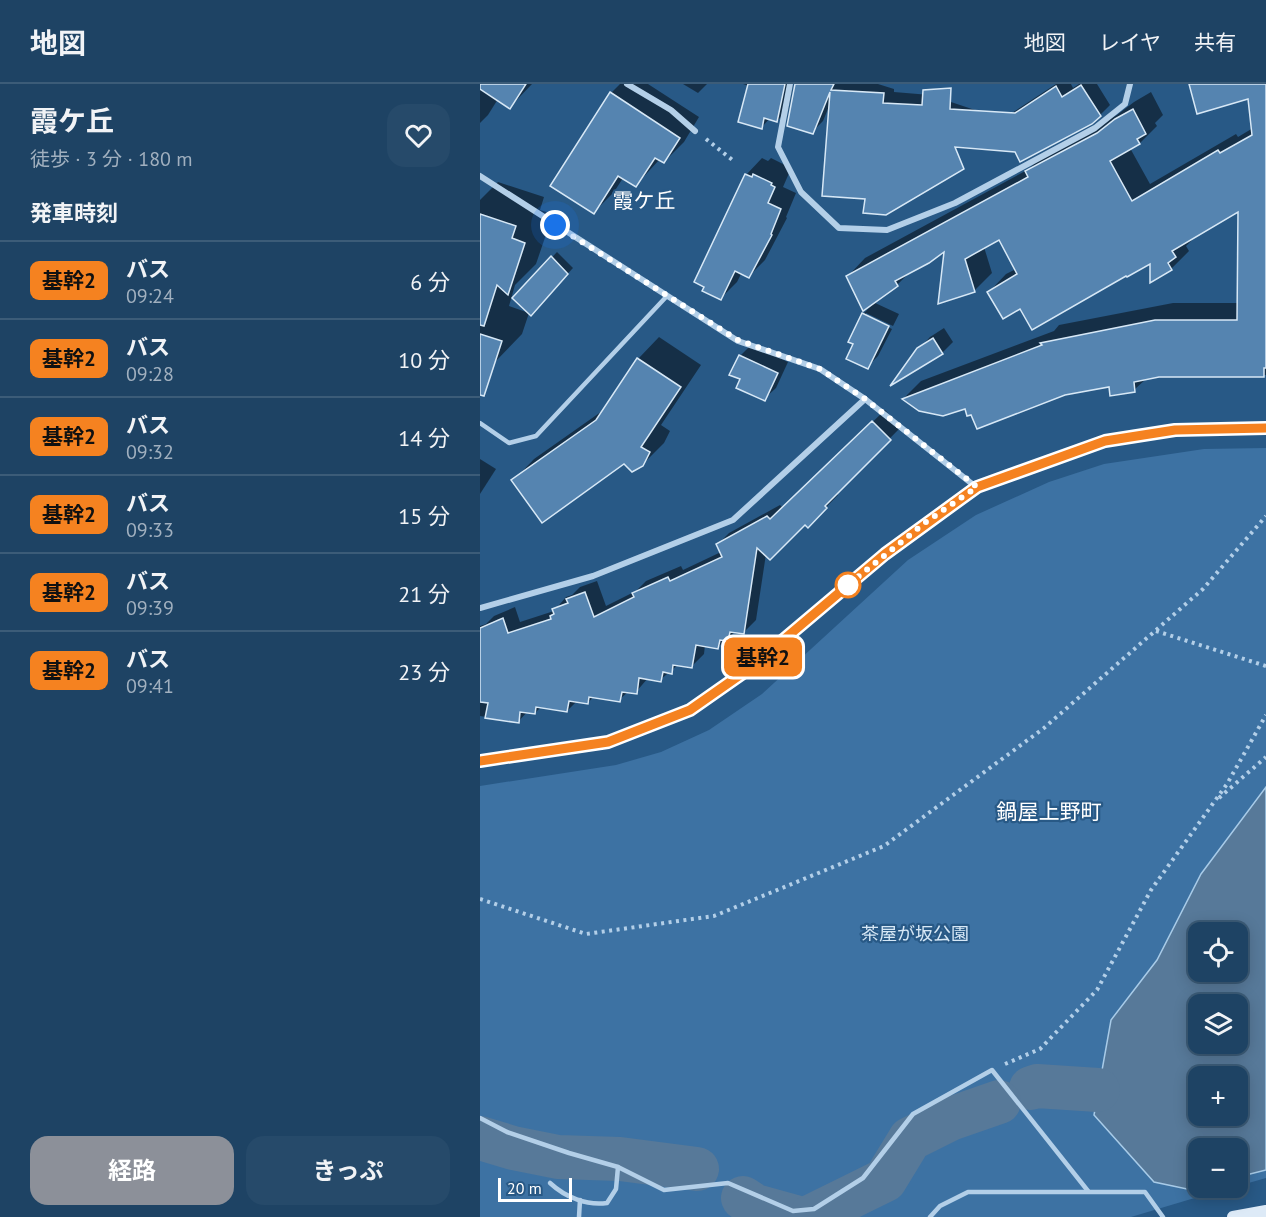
<!DOCTYPE html>
<html lang="ja">
<head>
<meta charset="utf-8">
<style>
  :root { --surface:#1e4364; --page:#264a6a; --text:#f1f3f6; --muted:#a1b0bf; --line:#3c5c78; --accent:#8c9099 }
  body { margin:0; font-family:"PT Sans","Noto Sans JP",sans-serif; background:var(--page); color:var(--text); height:100vh; display:flex; flex-direction:column; font-size:22px; white-space:nowrap }
  * { box-sizing:border-box; margin:0 }
  p { font-size:20px; color:var(--muted) }
  .icon { flex:none; width:33px; height:33px; fill:none; stroke:currentColor; stroke-width:2; stroke-linecap:round; stroke-linejoin:round }
  .map { position:relative; flex:1; overflow:hidden }
  .drawer { display:flex; flex-direction:column; background:var(--surface); width:480px }
  .drawer>* { flex:none }
  .badge { padding:0 12px; border-radius:9px; font-size:21px; line-height:39px }
  .tools { position:absolute; left:708px; top:838px; display:grid; gap:12px }
  .tools a { display:grid; place-items:center; width:60px; height:60px; border-radius:12px; background:var(--surface); box-shadow:0 3px 15px #0003,0 0 0 2px var(--line); font-size:30px }
  .scale { position:absolute; left:18px; bottom:15px; width:74px; box-sizing:border-box; padding-left:6px; border:3px solid #fff; border-top:0; font-size:16px; line-height:21px; white-space:nowrap; color:#fff; -webkit-text-stroke:4px #285986; paint-order:stroke }
  .you { position:absolute; width:30px; height:30px; margin:-15px; border:4px solid #fff; border-radius:50%; background:#1a73e8; box-shadow:0 0 0 9px #1a73e833 }
  .map>.badge { position:absolute; translate:-50% -50%; box-shadow:0 0 0 3px #fff }
  h2 { padding:0 30px; font-size:22px; line-height:54px }
  .round { display:grid; place-items:center; flex:none; width:63px; height:63px; border-radius:18px; background:var(--page) }
  .head { display:flex; align-items:center; justify-content:space-between; height:102px; padding:0 30px }
  h1 { font-size:28px; font-weight:700; line-height:45px }
  .primary-button { display:flex; gap:12px; margin-top:auto; padding:12px 30px }
  .primary-button a { flex:1; height:69px; border-radius:18px; background:var(--accent); color:#fff; font-size:24px; font-weight:700; line-height:69px; text-align:center }
  .primary-button a+a { background:var(--page); color:var(--text) }
  ul { padding:0; list-style:none }
  li { display:flex; align-items:center; gap:18px; height:78px; padding:0 30px; border-top:2px solid var(--line) }
  li div { flex:1 }
  li b { display:block; font-size:22px }
  li em { font-style:normal }
  li .badge { min-width:66px; font-weight:700; text-align:center }
  header { display:flex; align-items:center; gap:36px; box-sizing:border-box; height:84px; padding:0 30px; background:var(--surface); border-bottom:2px solid var(--line) }
  header strong { font-size:28px }
  nav { display:flex; gap:33px; margin-inline-start:auto; font-size:21px }
  main { display:flex; flex:1; min-height:0 }
  .map>svg:first-child { display:block }
</style>
</head>
<body>
<header>
<strong>地図</strong>
<nav><a>地図</a><a>レイヤ</a><a>共有</a></nav>
</header>
<main>
<section class="drawer">
<div class="head"><div><h1>霞ケ丘</h1><p>徒歩 · 3 分 · 180 m</p></div><a class="round"><svg class="icon" aria-label="heart" viewBox="0 0 24 24"><path d="M12 20l-8-8c-3-5 5-10 8-4 3-6 11-1 8 4z"/></svg></a></div>
<h2>発車時刻</h2>
<ul>
<li><span class="badge" style="background:#f58220;color:#111">基幹2</span><div><b>バス</b><p>09:24</p></div><em>6 分</em></li>
<li><span class="badge" style="background:#f58220;color:#111">基幹2</span><div><b>バス</b><p>09:28</p></div><em>10 分</em></li>
<li><span class="badge" style="background:#f58220;color:#111">基幹2</span><div><b>バス</b><p>09:32</p></div><em>14 分</em></li>
<li><span class="badge" style="background:#f58220;color:#111">基幹2</span><div><b>バス</b><p>09:33</p></div><em>15 分</em></li>
<li><span class="badge" style="background:#f58220;color:#111">基幹2</span><div><b>バス</b><p>09:39</p></div><em>21 分</em></li>
<li><span class="badge" style="background:#f58220;color:#111">基幹2</span><div><b>バス</b><p>09:41</p></div><em>23 分</em></li>
</ul>
<div class="primary-button"><a>経路</a><a>きっぷ</a></div>
</section>
<div class="map">
<svg width="786" height="1133" viewBox="0 0 786 1133">
  <rect width="100%" height="100%" fill="#285986"/>
  <path fill="#3d72a3" fill-rule="evenodd" d="M786 364V1094L758 1102V1065H718V1104H748L651 1133H0V702L136 681 181 668 229 646 282 610 428 476 496 431 569 398 624 380 724 365ZM718 849H758V888H718ZM718 921H758V960H718ZM718 993H758V1032H718Z"/>
  <path fill="#577999" stroke="#a8cbe8" stroke-width="1.5" fill-rule="evenodd" d="M786 703V1086L758 1093V1065H718V1102L707 1105 674 1098 614 1031 631 936 677 876 721 790ZM718 849H758V888H718ZM718 921H758V960H718ZM718 993H758V1032H718Z"/>
  <g fill="#0007">
    <polygon points="0,0 52,0 30,23 18,15 8,31 0,39"/>
    <polygon points="140,0 168,0 219,33 204,58 184,78 180,75 156,101 143,94 134,108 114,128 131,9"/>
    <polygon points="203,0 227,0 218,9"/>
    <polygon points="263,0 313,0 308,26 297,37 290,34 282,43 269,2"/>
    <polygon points="316,0 398,0 414,5 414,8 450,11 498,27 460,68 387,113 350,20 343,37 332,48"/>
    <polygon points="576,0 591,0 593,4 599,0 617,0 630,21 620,31 536,66 494,54"/>
    <polygon points="710,0 786,0 786,291 678,292 667,294 654,306 630,302 492,329 485,323 424,314 441,297 574,247 579,241 693,219 759,219 759,126 712,153 713,155 706,162 709,167 691,185 671,196 671,178 541,223 509,208 526,190 536,185 519,153 504,163 512,189 494,207 466,165 430,188 417,201 393,218 419,230 413,242 386,229 386,232 412,245 398,272 387,283 375,260 370,257 384,229 393,220 368,192 385,174 549,85 564,70 637,31 654,18 671,8 683,31 675,39 677,42 660,59 650,64 670,100 756,50 758,53 773,44 769,13"/>
    <polygon points="282,74 288,77 291,74 307,82 310,87 303,103 316,109 306,133 307,134 285,176 269,192 262,188 257,198 241,214 266,91"/>
    <polygon points="18,98 64,113 60,126 73,130 56,180 35,201 29,222 49,229 42,250 14,279 0,277 0,116"/>
    <polygon points="77,168 93,184 56,224 34,214"/>
    <polygon points="464,244 473,258 462,269 439,265 450,253"/>
    <polygon points="179,253 221,281 181,341 190,347 184,359 162,381 145,378 33,397 54,375 125,325 158,275"/>
    <polygon points="271,261 308,278 296,304 284,315 262,295 260,272"/>
    <polygon points="405,326 421,343 356,409 358,411 328,442 325,439 286,470 276,536 264,548 256,547 238,563 225,561 224,570 212,582 199,580 180,596 168,594 156,608 149,607 139,616 114,612 108,619 97,617 87,627 61,623 55,629 48,627 38,638 0,632 0,542 6,540 14,532 35,523 40,538 74,527 86,513 92,511 100,503 117,497 126,522 156,507 166,497 201,482 203,486 241,468 237,461 249,449 300,421 303,424"/>
    <polygon points="0,375 16,385 0,410"/>
  </g>
  <g fill="none" stroke-linecap="round" stroke-linejoin="round">
    <g stroke="#577999" stroke-width="44">
      <polyline points="551,1004 557,1002 618,1006"/>
      <polyline points="0,1054 33,1064 78,1073 140,1075 217,1085"/>
      <polyline points="263,1114 275,1122 315,1133"/>
      <polyline points="330,1133 405,1096 430,1055 470,1035 519,1018"/>
    </g>
  </g>
  <g fill="#5584b0" stroke="#d7e8f6" stroke-width="1.5">
    <polygon points="0,0 46,0 30,25 0,5"/>
    <polygon points="268,0 305,0 297,38 284,34 282,45 258,38"/>
    <polygon points="315,0 354,0 351,6 404,9 403,19 442,21 443,6 471,4 470,25 535,29 576,2 582,13 601,1 621,32 612,40 540,78 535,68 475,63 484,85 406,131 383,129 385,115 342,112 350,8 333,50 307,42"/>
    <polygon points="709,0 786,0 786,284 784,284 784,293 679,293 654,298 655,308 630,312 629,303 585,311 497,345 491,331 487,332 485,325 463,332 439,327 422,315 562,261 560,259 675,236 757,236 758,128 692,167 696,173 688,179 692,186 670,199 670,180 647,193 646,192 552,246 540,225 523,235 507,208 537,190 519,156 485,175 495,208 458,220 464,168 449,179 415,197 418,202 383,227 366,192 548,93 545,87 617,49 635,35 653,25 666,50 657,55 660,60 630,77 652,117 738,66 740,69 772,51 768,15 717,30"/>
    <polygon points="130,8 200,54 184,79 175,74 156,103 138,92 114,130 70,102"/>
    <polygon points="265,90 272,93 273,90 292,99 291,101 295,103 288,119 301,125 291,150 292,151 269,194 255,187 241,216 222,207 224,203 214,198"/>
    <polygon points="0,130 36,142 32,154 45,159 28,211 17,201 4,242 0,241"/>
    <polygon points="71,172 88,190 51,232 32,214"/>
    <polygon points="382,229 409,242 388,285 366,275 373,260 368,258"/>
    <polygon points="0,250 22,257 4,312 0,311"/>
    <polygon points="453,254 463,270 410,302 437,264"/>
    <polygon points="259,271 298,289 285,317 256,304 260,295 249,291"/>
    <polygon points="157,274 201,303 161,363 170,368 163,382 152,388 144,380 62,439 31,396 116,336"/>
    <polygon points="392,337 411,356 345,422 347,424 328,444 325,441 290,476 277,464 264,550 250,548 248,557 240,556 238,565 216,561 212,584 193,581 192,590 183,588 181,598 159,594 157,610 142,608 140,618 109,613 108,620 89,617 87,628 56,623 55,630 40,628 39,639 5,634 8,619 0,618 0,544 23,534 28,549 71,535 70,532 74,530 72,525 88,519 86,515 105,508 114,533 154,513 152,509 188,493 190,497 242,473 236,460 287,432 290,435"/>
  </g>
  <g fill="none" stroke-linecap="round" stroke-linejoin="round">
    <g stroke="#b3cfe8" stroke-width="4" stroke-dasharray="3 4.5" stroke-linecap="butt">
      <polyline points="226,55 255,78"/>
      <polyline points="676,547 786,582"/>
      <polyline points="739,714 786,673"/>
      <polyline points="0,815 106,850 234,832 404,762 564,644 723,505 786,432"/>
      <polyline points="525,980 560,965 617,906 671,806 747,700 786,631"/>
    </g>
    <g stroke="#b3cfe8" stroke-width="4.5">
      <polyline points="0,339 29,359 56,352 186,213"/>
      <polyline points="0,1034 27,1048 89,1069 138,1083 184,1106 248,1099 313,1127 334,1125 383,1094 433,1030 512,986 608,1107"/>
      <path d="M70 1099C85 1113 107 1122 127 1119L136 1105 138 1083"/>
      <polyline points="99,1133 100,1116"/>
      <polyline points="450,1133 460,1122 488,1108 665,1108 683,1133"/>
    </g>
    <g stroke="#b3cfe8" stroke-width="6">
      <polyline points="147,0 191,26 215,47"/>
      <polyline points="310,0 298,63 321,108 359,144 407,146 475,119 615,44 645,20 650,0"/>
      <polyline points="0,92 258,257 340,285 385,315 496,403"/>
      <polyline points="0,524 113,492 253,436 385,315"/>
    </g>
    <g stroke="#ddeaf7" stroke-width="12">
      <polyline points="0,677 128,658 210,626 270,584 405,470 497,403 625,357 695,346 786,344"/>
      <polyline points="753,1133 786,1127"/>
    </g>
  </g>
  <g fill="none" stroke-linecap="round" stroke-linejoin="round">
    <defs>
      <polyline id="line" points="0,677 128,658 210,626 270,584 405,470 497,403 625,357 695,346 786,344"/>
    </defs>
    <use href="#line" stroke="#fff" stroke-width="14"/>
    <use href="#line" stroke="#f58220" stroke-width="9"/>
    <polyline stroke="#fff" stroke-width="6" stroke-dasharray="0 10.8" points="75,141 258,256 340,285 385,315 497,403 446,438 368,501"/>
  </g>
  <circle fill="#fff" stroke="#f58220" stroke-width="3" cx="368" cy="501" r="12"/>
  <g text-anchor="middle" dominant-baseline="central" stroke-width="4.5" stroke-linejoin="round" paint-order="stroke">
    <g font-size="18" fill="#d7e8f6" stroke="#285986">
      <text x="435" y="849">茶屋が坂公園</text>
    </g>
    <g font-size="21" fill="#fff" stroke="#285986">
      <text x="164" y="116">霞ケ丘</text>
      <text x="569" y="727">鍋屋上野町</text>
    </g>
  </g>
</svg>
<div class="tools">
<a><svg class="icon" aria-label="locate" viewBox="0 0 24 24"><circle cx="12" cy="12" r="6"/><path d="M12 2v4M12 18v4M2 12h4M18 12h4"/></svg></a>
<a><svg class="icon" aria-label="layers" viewBox="0 0 24 24"><path d="M12 4l9 5-9 5-9-5zM3 14l9 5 9-5"/></svg></a>
<a>+</a>
<a>−</a>
</div>
<div class="scale">20 m</div>
<div class="you" style="left:75px;top:141px"></div>
<b class="badge" style="left:283px;top:573px;background:#f58220;color:#111">基幹2</b>
</div>
</main>
</body>
</html>
